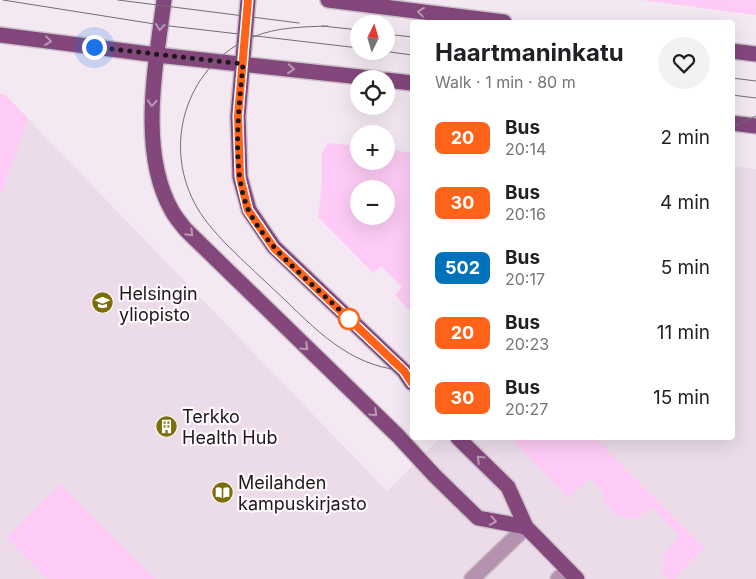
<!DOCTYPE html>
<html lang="en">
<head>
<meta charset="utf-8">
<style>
  :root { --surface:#fff; --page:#f2f2f2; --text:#202124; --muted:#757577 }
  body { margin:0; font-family:Inter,sans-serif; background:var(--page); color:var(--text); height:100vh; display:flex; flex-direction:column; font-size:19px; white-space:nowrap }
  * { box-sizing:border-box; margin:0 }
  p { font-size:16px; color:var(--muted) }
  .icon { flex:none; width:28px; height:28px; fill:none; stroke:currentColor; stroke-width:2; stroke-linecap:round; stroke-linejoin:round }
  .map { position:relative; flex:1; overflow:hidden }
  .sheet { position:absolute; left:410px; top:20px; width:325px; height:420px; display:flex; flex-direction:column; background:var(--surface); border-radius:5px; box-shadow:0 5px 20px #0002 }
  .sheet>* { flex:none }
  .badge { padding:0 10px; border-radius:8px; font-size:18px; line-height:32px }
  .needle { width:32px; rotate:5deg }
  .tools { position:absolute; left:350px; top:15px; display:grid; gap:10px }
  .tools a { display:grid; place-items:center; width:45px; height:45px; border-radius:50%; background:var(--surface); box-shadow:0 5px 20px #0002; font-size:25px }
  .you { position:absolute; width:25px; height:25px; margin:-12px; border:4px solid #fff; border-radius:50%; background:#1a73e8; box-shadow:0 0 0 8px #1a73e833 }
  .map>.badge { position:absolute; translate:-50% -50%; box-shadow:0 0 0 2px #fff }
  .round { display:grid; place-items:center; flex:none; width:52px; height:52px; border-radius:26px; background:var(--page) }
  .headline { display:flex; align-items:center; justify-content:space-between; height:85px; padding:0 25px }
  h1 { font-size:24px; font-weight:700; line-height:38px }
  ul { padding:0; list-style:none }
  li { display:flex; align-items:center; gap:15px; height:65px; padding:0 25px }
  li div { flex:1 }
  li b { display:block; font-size:19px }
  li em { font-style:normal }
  li .badge { min-width:55px; font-weight:700; text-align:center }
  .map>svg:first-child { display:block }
</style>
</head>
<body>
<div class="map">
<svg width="756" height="579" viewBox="0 0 756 579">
  <rect width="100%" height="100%" fill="#f4e9f2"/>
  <polygon fill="#ecdbe9" points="0,94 4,94 387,491 440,438 732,438 733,166 756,169 756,579 0,579"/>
  <g fill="#fdcbf5" fill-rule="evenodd">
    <polygon points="641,0 756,0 756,15"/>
    <polygon points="0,94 4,94 28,118 2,192 0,190"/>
    <path d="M328 143 359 146V161H386V149L412 153V313L395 295 402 287 381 266 373 273 318 217 322 183V153ZM359 189H386V216H359Z"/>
    <polygon points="518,438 595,438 705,548 674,579 668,579 662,574 664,556 679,535 653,507 635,519 617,515 602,500 604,493 589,478 568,498 514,441"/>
    <polygon points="61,484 155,579 47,579 7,538"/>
  </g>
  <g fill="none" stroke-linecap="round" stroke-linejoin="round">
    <defs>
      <g id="minor">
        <polyline points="472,579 526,527"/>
        <polyline points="558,579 568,570"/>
      </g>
      <g id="major">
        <path d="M164 0C156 65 138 151 172 211 176 218 181 224 186 230L398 436 434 475 478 518 526 527"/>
        <polyline points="248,0 238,116 240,177 249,210 274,247 404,371 412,383"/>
        <polyline points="328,0 504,22"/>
        <polyline points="0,35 157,55 379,79"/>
        <polyline points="732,51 756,54"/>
        <polyline points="386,80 412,83"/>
        <polyline points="732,123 756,126"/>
        <polyline points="458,438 508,487 526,527 577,579"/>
      </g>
    </defs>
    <use href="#minor" stroke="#cdc3cb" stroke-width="18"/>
    <use href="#major" stroke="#cdc3cb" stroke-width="18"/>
    <use href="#minor" stroke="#b593b0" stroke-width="15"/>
    <use href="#major" stroke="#83477c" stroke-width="15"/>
    <g stroke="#746d73" stroke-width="1">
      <polyline points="3,0 161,25 359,48"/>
      <polyline points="118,0 299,23"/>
      <polyline points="322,26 359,30"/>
      <path d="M328 26C303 27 277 27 253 37 189 63 162 140 194 202 202 218 214 231 226 244 245 263 265 281 285 300 322 336 356 370 412 371"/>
      <polyline points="386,34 412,37"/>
      <polyline points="383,51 412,55"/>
      <polyline points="732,78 756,81"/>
      <polyline points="732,95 756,98"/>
      <polyline points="732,127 756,116"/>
    </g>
  </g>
  <defs><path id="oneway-chevron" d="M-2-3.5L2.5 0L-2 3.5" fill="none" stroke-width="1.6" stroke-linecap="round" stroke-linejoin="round" transform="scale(1.25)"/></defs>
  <g stroke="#bb97b6">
    <use href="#oneway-chevron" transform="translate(421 12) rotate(-173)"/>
    <use href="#oneway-chevron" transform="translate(160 27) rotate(96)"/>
    <use href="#oneway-chevron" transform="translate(48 41) rotate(7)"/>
    <use href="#oneway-chevron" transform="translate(291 69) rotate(5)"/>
    <use href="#oneway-chevron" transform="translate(152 103) rotate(94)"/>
    <use href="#oneway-chevron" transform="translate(190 233) rotate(46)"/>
    <use href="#oneway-chevron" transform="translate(305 347) rotate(44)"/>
    <use href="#oneway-chevron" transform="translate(374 413) rotate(44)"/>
    <use href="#oneway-chevron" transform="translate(480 459) rotate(-136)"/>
    <use href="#oneway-chevron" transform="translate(493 521) rotate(11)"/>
  </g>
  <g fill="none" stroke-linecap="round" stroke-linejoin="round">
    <defs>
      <polyline id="line" points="248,0 238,116 240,177 248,210 274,248 404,371 412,383"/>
    </defs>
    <use href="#line" stroke="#fff" stroke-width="11"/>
    <use href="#line" stroke="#ff6319" stroke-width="8"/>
    <path stroke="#1c181b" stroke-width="5" stroke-dasharray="0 9" d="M94 47 243 64C239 108 231 169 248 209 254 222 265 237 274 247 297 273 325 295 349 319"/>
  </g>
  <defs>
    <symbol id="university-disc" viewBox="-11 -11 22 22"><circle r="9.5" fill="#796e0a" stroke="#fff8fd"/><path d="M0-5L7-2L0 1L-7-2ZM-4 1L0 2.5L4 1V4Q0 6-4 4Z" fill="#fff"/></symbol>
    <symbol id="building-disc" viewBox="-11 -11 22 22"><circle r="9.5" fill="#796e0a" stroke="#fff8fd"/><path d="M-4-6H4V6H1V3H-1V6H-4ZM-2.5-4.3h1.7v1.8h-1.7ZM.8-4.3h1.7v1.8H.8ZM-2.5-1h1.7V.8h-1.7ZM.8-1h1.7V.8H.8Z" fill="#fff"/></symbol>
    <symbol id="library-disc" viewBox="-11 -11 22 22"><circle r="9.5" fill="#796e0a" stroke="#fff8fd"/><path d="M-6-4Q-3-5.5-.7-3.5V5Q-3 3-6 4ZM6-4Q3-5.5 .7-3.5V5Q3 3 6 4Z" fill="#fff"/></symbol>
  </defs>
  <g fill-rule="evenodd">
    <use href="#university-disc" x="90" y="290" width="25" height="25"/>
    <use href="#building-disc" x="154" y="414" width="25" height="25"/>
    <use href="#library-disc" x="210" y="480" width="25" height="25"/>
  </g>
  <circle fill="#fff" stroke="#ff6319" stroke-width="2.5" cx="349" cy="319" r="10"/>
  <g text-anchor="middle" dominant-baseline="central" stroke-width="4.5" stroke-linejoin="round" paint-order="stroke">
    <g font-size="18" fill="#1c181b" stroke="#fff8fd" text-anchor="start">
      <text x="119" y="293">Helsingin<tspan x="119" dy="21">yliopisto</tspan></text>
      <text x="182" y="416">Terkko<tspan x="182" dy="21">Health Hub</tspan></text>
      <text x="238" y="482">Meilahden<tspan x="238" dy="21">kampuskirjasto</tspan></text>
    </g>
  </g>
</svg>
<div class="tools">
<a><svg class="needle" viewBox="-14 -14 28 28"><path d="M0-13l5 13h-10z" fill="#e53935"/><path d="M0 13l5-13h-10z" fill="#757577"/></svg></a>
<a><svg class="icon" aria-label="locate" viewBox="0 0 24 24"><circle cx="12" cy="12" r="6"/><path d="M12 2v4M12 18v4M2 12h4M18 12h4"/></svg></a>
<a>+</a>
<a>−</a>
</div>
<div class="you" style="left:94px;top:47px"></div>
<section class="sheet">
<div class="headline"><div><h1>Haartmaninkatu</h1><p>Walk · 1 min · 80 m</p></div><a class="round"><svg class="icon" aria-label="heart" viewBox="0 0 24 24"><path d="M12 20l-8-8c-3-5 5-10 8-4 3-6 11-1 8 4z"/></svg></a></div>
<ul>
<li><span class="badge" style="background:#ff6319;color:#fff">20</span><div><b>Bus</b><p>20:14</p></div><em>2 min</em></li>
<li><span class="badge" style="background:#ff6319;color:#fff">30</span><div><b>Bus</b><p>20:16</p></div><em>4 min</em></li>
<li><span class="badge" style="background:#0072bc;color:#fff">502</span><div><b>Bus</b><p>20:17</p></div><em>5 min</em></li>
<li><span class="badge" style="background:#ff6319;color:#fff">20</span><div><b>Bus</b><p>20:23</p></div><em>11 min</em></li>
<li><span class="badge" style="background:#ff6319;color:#fff">30</span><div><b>Bus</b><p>20:27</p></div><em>15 min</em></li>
</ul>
</section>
</div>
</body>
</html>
